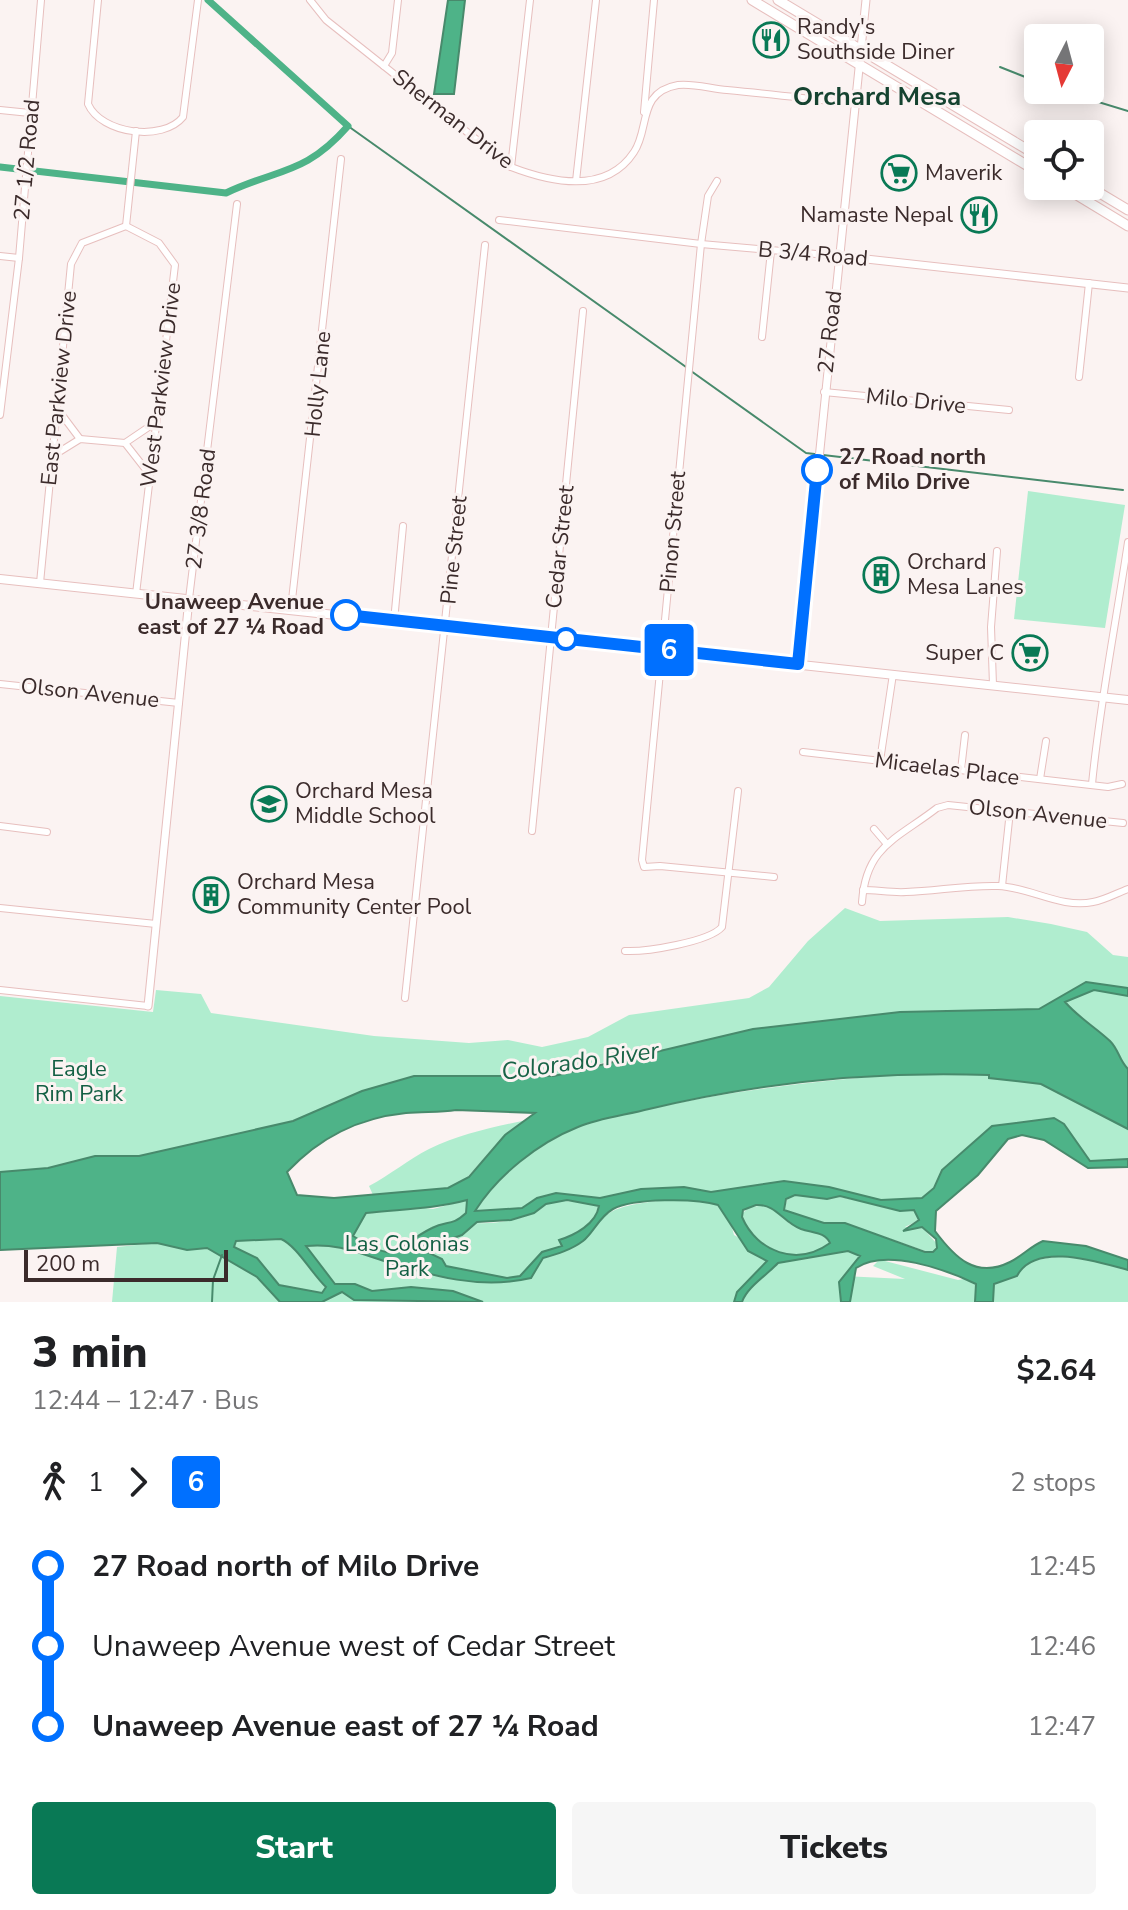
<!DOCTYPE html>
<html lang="en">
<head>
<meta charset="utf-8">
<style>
  :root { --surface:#fff; --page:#f6f6f6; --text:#202124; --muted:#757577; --accent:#097955 }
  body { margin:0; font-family:"Nunito Sans",sans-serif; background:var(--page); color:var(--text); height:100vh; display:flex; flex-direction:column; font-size:30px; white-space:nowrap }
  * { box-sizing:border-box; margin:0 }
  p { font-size:26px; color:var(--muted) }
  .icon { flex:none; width:44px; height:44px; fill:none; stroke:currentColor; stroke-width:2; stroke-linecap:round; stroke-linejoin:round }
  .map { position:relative; height:1302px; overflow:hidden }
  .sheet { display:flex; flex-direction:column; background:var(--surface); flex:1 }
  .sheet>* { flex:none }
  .badge { padding:0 16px; border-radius:6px; font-size:28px; line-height:52px }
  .needle { width:52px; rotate:186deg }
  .fabs { position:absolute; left:1024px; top:24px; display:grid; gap:16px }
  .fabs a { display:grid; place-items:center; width:80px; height:80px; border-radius:8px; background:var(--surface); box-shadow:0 4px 20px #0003; font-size:40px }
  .scale { position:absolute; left:24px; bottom:20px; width:204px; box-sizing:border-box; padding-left:8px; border:4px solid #3b2b2b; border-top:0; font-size:22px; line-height:28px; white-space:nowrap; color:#3b2b2b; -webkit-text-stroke:6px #fbf3f2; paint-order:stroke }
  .map>.badge { position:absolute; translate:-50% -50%; box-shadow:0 0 0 4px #fff }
  .legs { display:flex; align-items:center; gap:12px; height:88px; padding:0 32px; font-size:26px }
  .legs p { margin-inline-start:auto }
  .summary { display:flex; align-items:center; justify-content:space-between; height:136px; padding:0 32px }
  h1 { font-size:44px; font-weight:800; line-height:60px }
  .cta { display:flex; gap:16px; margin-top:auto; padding:16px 32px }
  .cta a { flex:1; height:92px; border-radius:8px; background:var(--accent); color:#fff; font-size:32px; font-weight:800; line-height:92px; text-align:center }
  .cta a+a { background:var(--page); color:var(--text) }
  ul { padding:0 32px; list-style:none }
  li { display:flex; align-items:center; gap:28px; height:80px; font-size:30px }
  li i { display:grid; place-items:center; width:12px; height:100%; margin:0 10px; background:currentColor }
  li i::after { content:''; width:20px; height:20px; margin:-10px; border:6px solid; border-radius:50%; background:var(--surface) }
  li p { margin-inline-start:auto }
  li:first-child i { background:linear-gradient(#0000 50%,currentColor 0) }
  li:last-child i { background:linear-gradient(currentColor 50%,#0000 0) }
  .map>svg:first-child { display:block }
</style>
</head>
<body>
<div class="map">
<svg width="1128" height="1302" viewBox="0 0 1128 1302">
  <rect width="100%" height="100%" fill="#fbf3f2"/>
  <g fill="#b0edcf">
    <polygon points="1028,491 1125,505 1105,628 1014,619"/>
    <polygon points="845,908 880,921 1008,917 1051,924 1087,932 1113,955 1128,957 1128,988 1086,982 1039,1009 900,1012 606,1062 554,1076 414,1076 362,1091 293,1121 139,1156 95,1156 48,1168 0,1172 0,996 153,1012 156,990 201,994 211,1013 374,1036 469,1043 508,1040 542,1047 588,1037 629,1015 749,998 769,987 808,941"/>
    <polygon points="1094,990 1128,996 1128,1069 1119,1060 1117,1049 1064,1002"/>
    <path d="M911 1073 990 1075V1078L1041 1084 1128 1129V1159L1090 1161 1068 1131 1054 1118 992 1126 942 1170 934 1188 922 1198 881 1200 829 1187 760 1185 711 1192 684 1187 641 1189 600 1198 556 1193 537 1198 522 1208 474 1212C499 1175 536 1146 576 1128 597 1118 624 1115 646 1110 734 1089 821 1081 911 1073Z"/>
    <path d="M527 1120 505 1135 463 1182 448 1188 373 1195 369 1186C390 1175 409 1159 429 1149 460 1134 493 1127 527 1120Z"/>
    <polygon points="803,1195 827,1199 837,1196 902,1211 911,1209 919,1213 919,1220 905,1227 922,1227 938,1245 933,1252 928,1252 845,1223 824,1223 784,1210 788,1197"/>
    <path d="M467 1200 466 1213 458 1220C478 1227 515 1222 533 1213 539 1210 543 1205 549 1203 566 1198 583 1203 600 1206L599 1211 608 1214C623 1201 696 1195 715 1204 727 1209 731 1223 734 1235L783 1262 848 1251 861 1256 843 1276 905 1279 873 1266 878 1261H885L958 1280 1004 1272 1032 1260 1071 1255 1128 1270V1302H112L117 1247 327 1225 366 1213 409 1206 433 1209Z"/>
    <path d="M769 1205 790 1224 823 1235 830 1243C799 1267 751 1253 741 1215L749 1207Z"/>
  </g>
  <g fill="#4eb388" stroke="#488a6c" stroke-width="2" fill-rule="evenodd">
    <polygon points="448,0 465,0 454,94 434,94"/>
    <path d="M1086 982 1128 988V996L1094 990 1065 1002C1079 1018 1095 1027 1110 1041 1119 1050 1119 1060 1128 1069V1129L1041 1084 989 1078V1075C874 1071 761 1082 649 1109 626 1115 599 1118 578 1127 538 1143 498 1175 475 1211L522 1208 537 1198 556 1193 600 1198 641 1189 684 1187 711 1192 784 1181 829 1187 881 1200 922 1198 934 1188 942 1170 992 1126 1054 1118 1064 1124 1090 1161 1128 1159V1167L1088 1168 1044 1140 1022 1135 1008 1139 978 1175 936 1211 935 1231C955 1258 976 1279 1010 1262 1022 1256 1031 1246 1043 1241L1086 1246 1128 1260V1270C1098 1262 1035 1241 1017 1276L994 1284 993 1302H975L976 1284C945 1269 886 1248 856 1268L850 1302H841L839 1282 860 1256 848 1251 778 1263C767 1275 747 1287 742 1302H734L737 1292 767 1261 748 1251 718 1205C696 1198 633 1198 613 1209 599 1217 594 1232 583 1241 571 1250 557 1254 543 1258L531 1278C480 1290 433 1276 384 1261 356 1252 336 1243 306 1246L335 1284H355L372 1291 411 1287 453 1291 483 1302 354 1300 342 1292 322 1302H280L257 1277 207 1248 187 1250 157 1243 0 1250V1172L48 1168 95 1156H139L293 1121 362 1091 414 1076H554L753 1029 900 1012 1039 1009ZM456 1110 535 1113 505 1135 469 1177 448 1188 334 1198 297 1195 287 1172C320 1137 358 1118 406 1113 423 1111 439 1113 456 1110ZM795 1195 827 1199 840 1196 900 1211 914 1210 919 1220 903 1231 922 1227 936 1239 937 1248 933 1252H925L845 1223H824L784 1210 786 1199ZM467 1200 466 1213C451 1227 447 1220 432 1228 390 1249 402 1266 353 1236L366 1213C401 1209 434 1209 467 1200ZM567 1200 599 1206C596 1224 575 1235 559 1240L562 1246 542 1252 520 1276 507 1278 446 1266 442 1259 427 1252 433 1245 462 1235 477 1222 511 1220 534 1213 546 1204ZM756 1205C777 1204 782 1222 801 1229 813 1233 825 1232 830 1243 797 1267 757 1252 742 1217L743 1210ZM281 1239C297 1246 312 1274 326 1287L322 1293 279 1285 257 1258 234 1247 236 1241Z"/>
  </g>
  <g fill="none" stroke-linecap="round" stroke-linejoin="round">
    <g stroke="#488a6c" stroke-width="2">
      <polyline points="1000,67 1038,82"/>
      <polyline points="1059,90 1128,111"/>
      <polyline points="348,126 686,367"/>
      <polyline points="691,371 806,453 1123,490"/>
      <polyline points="212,1302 213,1280 222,1255"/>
    </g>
    <path stroke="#4eb388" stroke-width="7" d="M0 167 226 193C279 168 305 175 348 126L208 0"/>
    <defs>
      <g id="minor">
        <path d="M98 0 88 104C101 134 163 142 183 117L198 0"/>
        <path d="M310 0 326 20 511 167C550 182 606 195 634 152 650 129 637 92 678 85 693 83 712 89 727 90 770 94 813 99 856 104"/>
        <polyline points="384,66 392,53 398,0"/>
        <polyline points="0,110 30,113"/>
        <polyline points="644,112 654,0"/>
        <polyline points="511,167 530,0"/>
        <polyline points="576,181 596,0"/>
        <polyline points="717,181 708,196 701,244 642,860 644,867 660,866 774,877"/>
        <polyline points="499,220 701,244 839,256"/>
        <polyline points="126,226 159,243 175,265 136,594"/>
        <polyline points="126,226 136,131"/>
        <polyline points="0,256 19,258"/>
        <polyline points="762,337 771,251"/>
        <polyline points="1079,377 1089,283"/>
        <polyline points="824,392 1009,410"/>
        <polyline points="56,407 80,439"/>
        <polyline points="0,415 19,258 41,0"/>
        <polyline points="125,443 156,422"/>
        <polyline points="51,457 80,439 125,443 150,475"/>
        <polyline points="40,583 71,264 82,243 126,226"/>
        <polyline points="189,599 237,204"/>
        <polyline points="291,609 341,159"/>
        <polyline points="394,621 403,526"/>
        <polyline points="0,684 179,703"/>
        <polyline points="993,685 991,627 997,551"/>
        <polyline points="803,752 1108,787 1122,784"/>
        <polyline points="880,761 893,674"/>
        <polyline points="961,770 965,735"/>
        <polyline points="1040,779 1046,741"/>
        <path d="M1092 784C1100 702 1116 623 1128 542"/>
        <polyline points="0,826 47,832"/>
        <polyline points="874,829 886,843"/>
        <polyline points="532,831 583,311"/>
        <polyline points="1002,886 1010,811"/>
        <path d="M863 890C877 890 892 893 906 892 937 891 966 885 998 886 1030 887 1061 909 1093 902 1105 900 1117 893 1128 889"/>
        <path d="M862 902C866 846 897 839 937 808L948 805 1123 823"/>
        <polyline points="0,908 156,924"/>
        <path d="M625 951C646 952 709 942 722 927L738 791"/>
        <polyline points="0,990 148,1006"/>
        <polyline points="405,998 485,245"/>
      </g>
      <g id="tertiary">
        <polyline points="839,256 1128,288"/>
        <polyline points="798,664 866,0"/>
        <polyline points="148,1006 189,599"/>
      </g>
      <polyline id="secondary" points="0,579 1128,700"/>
      <g id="trunk">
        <polyline points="752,0 1038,172"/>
        <polyline points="778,0 1038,156"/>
        <polyline points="1062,186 1128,226"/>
        <polyline points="1088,186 1128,210"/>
      </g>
    </defs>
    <use href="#minor" stroke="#e7bfbe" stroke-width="8"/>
    <use href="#tertiary" stroke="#e7bfbe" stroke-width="9"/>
    <use href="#secondary" stroke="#e7bfbe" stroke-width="10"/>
    <use href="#trunk" stroke="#e7bfbe" stroke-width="11"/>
    <use href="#minor" stroke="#fff" stroke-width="6"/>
    <use href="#tertiary" stroke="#fff" stroke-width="7"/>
    <use href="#secondary" stroke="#fff" stroke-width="8"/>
    <use href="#trunk" stroke="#fff" stroke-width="9"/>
  </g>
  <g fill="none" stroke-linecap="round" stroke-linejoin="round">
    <defs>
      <polyline id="line-1" points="346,615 798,664 817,470"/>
    </defs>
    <use href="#line-1" stroke="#fff" stroke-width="18"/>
    <use href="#line-1" stroke="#0070ff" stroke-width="12"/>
  </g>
  <defs>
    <symbol id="restaurant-ring" viewBox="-11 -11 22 22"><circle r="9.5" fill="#fbf3f2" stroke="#097955" stroke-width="1.5"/><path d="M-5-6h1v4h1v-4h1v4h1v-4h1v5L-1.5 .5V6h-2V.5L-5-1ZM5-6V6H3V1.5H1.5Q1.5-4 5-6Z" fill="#097955"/></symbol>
    <symbol id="supermarket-ring" viewBox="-11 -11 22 22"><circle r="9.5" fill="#fbf3f2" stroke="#097955" stroke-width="1.5"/><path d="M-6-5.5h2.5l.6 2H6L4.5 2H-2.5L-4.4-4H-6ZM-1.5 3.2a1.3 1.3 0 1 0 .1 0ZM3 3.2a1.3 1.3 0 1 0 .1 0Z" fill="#097955"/></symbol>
    <symbol id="building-ring" viewBox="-11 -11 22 22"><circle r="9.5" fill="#fbf3f2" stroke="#097955" stroke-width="1.5"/><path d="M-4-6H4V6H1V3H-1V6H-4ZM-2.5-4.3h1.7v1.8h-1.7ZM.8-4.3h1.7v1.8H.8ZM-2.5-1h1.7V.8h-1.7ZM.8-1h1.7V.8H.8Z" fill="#097955"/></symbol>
    <symbol id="school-ring" viewBox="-11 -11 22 22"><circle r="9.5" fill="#fbf3f2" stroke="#097955" stroke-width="1.5"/><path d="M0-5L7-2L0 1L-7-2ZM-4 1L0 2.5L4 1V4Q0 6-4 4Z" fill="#097955"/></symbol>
  </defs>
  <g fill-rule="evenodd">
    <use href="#restaurant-ring" x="751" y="20" width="40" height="40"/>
    <use href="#supermarket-ring" x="879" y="153" width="40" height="40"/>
    <use href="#restaurant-ring" x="959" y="195" width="40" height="40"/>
    <use href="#building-ring" x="861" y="555" width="40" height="40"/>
    <use href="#supermarket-ring" x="1010" y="633" width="40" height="40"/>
    <use href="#school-ring" x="249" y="784" width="40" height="40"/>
    <use href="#building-ring" x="191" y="875" width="40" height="40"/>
  </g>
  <g fill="#fff" stroke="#0070ff" stroke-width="4">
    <circle cx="817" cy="470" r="14"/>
    <circle cx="346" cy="615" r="14"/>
    <circle cx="566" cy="639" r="10"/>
  </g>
  <g text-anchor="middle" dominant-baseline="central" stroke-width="6" stroke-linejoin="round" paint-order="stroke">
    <g font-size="22" fill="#3b2b2b" stroke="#fbf3f2" text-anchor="start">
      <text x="797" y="27">Randy's<tspan x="797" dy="25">Southside Diner</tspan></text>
      <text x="925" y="173">Maverik</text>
      <text x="953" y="215" text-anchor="end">Namaste Nepal</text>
      <text x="907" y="562">Orchard<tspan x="907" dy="25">Mesa Lanes</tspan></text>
      <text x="1004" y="653" text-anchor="end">Super C</text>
      <text x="295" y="791">Orchard Mesa<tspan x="295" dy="25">Middle School</tspan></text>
      <text x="237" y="882">Orchard Mesa<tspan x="237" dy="25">Community Center Pool</tspan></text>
    </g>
    <g font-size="22" fill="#3b2b2b" stroke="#fbf3f2">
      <text transform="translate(453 119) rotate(38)">Sherman Drive</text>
      <text transform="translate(27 160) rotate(-85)">27 1/2 Road</text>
      <text transform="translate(813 254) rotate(5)">B 3/4 Road</text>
      <text transform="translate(830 332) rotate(-84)">27 Road</text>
      <text transform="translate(318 384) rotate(-84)">Holly Lane</text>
      <text transform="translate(161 385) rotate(-83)">West Parkview Drive</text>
      <text transform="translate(59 388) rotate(-84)">East Parkview Drive</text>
      <text transform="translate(916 401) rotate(6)">Milo Drive</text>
      <text transform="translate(201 509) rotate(-83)">27 3/8 Road</text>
      <text transform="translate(673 532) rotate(-85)">Pinon Street</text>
      <text transform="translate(560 547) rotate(-84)">Cedar Street</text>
      <text transform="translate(454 550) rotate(-84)">Pine Street</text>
      <text transform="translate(90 693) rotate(6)">Olson Avenue</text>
      <text transform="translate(947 769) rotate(7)">Micaelas Place</text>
      <text transform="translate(1038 814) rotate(6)">Olson Avenue</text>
    </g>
    <g font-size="22" font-weight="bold" fill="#3b2b2b" stroke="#fbf3f2" text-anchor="start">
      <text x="839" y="457">27 Road north<tspan x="839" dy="25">of Milo Drive</tspan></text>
      <text x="324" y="602" text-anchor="end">Unaweep Avenue<tspan x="324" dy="25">east of 27 ¼ Road</tspan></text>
    </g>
    <g font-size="22" fill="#125f43" stroke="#fbf3f2">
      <text x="79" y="1069">Eagle<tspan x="79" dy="25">Rim Park</tspan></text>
      <text x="407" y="1244">Las Colonias<tspan x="407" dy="25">Park</tspan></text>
    </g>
    <g font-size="24" font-style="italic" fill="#196447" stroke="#fbf3f2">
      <text transform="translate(580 1061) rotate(-8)">Colorado River</text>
    </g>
    <g font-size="26" font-weight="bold" fill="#154330" stroke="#fbf3f2">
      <text x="877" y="96">Orchard Mesa</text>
    </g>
  </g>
</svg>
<div class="fabs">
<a><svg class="needle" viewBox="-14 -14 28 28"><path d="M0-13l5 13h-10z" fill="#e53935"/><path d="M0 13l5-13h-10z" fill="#757577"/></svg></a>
<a><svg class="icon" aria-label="locate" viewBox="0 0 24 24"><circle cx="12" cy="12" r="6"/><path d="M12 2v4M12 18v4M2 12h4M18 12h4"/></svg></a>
</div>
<div class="scale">200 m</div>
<b class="badge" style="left:669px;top:650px;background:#0070ff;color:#fff">6</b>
</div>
<section class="sheet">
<div class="summary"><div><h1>3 min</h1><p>12:44 – 12:47 · Bus</p></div><b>$2.64</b></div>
<div class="legs"><svg class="icon" aria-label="walk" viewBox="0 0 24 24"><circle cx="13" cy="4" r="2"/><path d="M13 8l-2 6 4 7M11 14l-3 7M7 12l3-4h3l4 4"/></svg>1<svg class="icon" aria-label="forward" viewBox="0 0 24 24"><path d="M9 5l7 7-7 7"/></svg><b class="badge" style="background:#0070ff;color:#fff">6</b><p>2 stops</p></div>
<ul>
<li><i style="color:#0070ff"></i><b>27 Road north of Milo Drive</b><p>12:45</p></li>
<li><i style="color:#0070ff"></i><span>Unaweep Avenue west of Cedar Street</span><p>12:46</p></li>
<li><i style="color:#0070ff"></i><b>Unaweep Avenue east of 27 ¼ Road</b><p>12:47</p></li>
</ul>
<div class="cta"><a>Start</a><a>Tickets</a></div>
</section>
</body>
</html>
